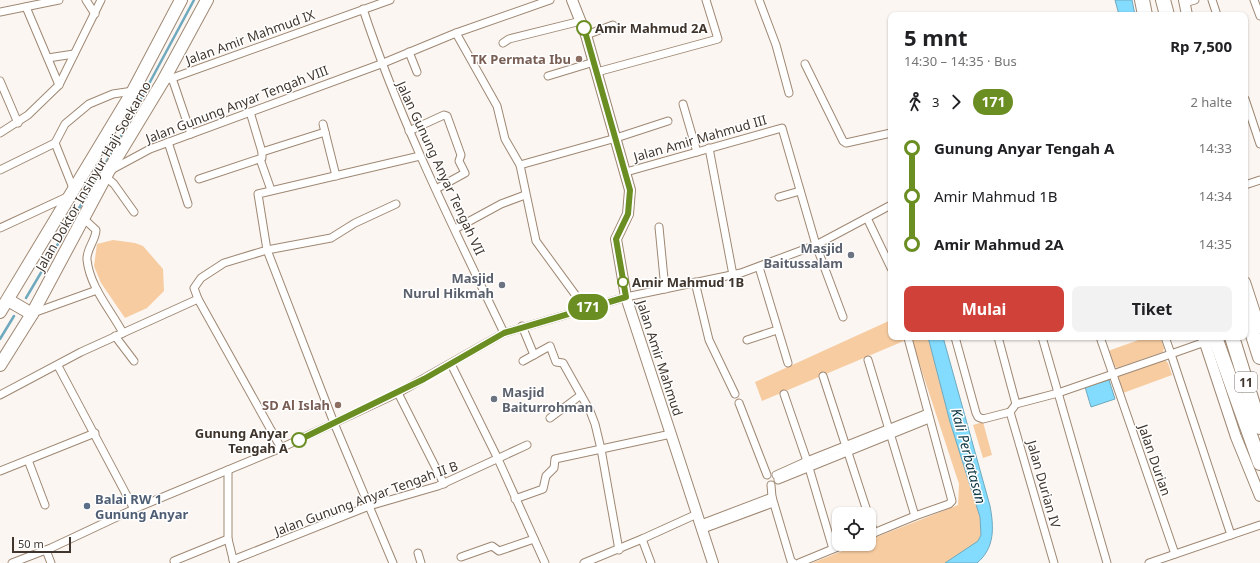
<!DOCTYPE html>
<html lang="id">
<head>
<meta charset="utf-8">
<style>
  :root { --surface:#fff; --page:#f2f2f2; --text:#202124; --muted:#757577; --accent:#d04239 }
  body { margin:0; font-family:"Noto Sans",sans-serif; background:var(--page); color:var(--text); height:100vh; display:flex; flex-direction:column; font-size:15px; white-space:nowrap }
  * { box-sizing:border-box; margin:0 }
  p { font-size:13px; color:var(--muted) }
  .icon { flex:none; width:22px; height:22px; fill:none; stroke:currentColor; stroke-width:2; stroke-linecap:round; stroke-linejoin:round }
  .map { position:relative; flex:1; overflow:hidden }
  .details { position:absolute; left:888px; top:12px; width:360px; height:328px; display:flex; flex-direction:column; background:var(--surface); border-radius:8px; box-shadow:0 1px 3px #0004 }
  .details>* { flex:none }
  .badge { padding:0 8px; border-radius:13px; font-size:14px; line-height:26px }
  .tools { position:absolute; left:832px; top:507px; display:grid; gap:8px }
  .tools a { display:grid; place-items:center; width:44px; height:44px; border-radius:8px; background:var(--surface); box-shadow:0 1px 3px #0004; font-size:20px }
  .scale { position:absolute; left:12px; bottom:10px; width:59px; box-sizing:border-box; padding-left:4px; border:2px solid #3f352c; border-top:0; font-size:11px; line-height:14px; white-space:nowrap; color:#3f352c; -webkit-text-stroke:3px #fff; paint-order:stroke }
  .map>.badge { position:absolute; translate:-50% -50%; box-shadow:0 0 0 2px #fff }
  .legs { display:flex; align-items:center; gap:6px; height:44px; padding:0 16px; font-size:13px }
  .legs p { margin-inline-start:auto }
  .headline { display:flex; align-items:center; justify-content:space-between; height:68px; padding:0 16px }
  h1 { font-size:22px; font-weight:700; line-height:30px }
  .action { display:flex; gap:8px; margin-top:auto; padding:8px 16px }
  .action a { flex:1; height:46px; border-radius:8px; background:var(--accent); color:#fff; font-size:16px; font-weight:700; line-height:46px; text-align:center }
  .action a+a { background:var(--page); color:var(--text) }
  ul { padding:0 16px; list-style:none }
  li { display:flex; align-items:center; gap:14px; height:48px; font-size:15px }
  li i { display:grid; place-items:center; width:6px; height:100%; margin:0 5px; background:currentColor }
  li i::after { content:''; width:10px; height:10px; margin:-5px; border:3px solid; border-radius:50%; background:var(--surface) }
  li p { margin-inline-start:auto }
  li:first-child i { background:linear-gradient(#0000 50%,currentColor 0) }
  li:last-child i { background:linear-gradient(currentColor 50%,#0000 0) }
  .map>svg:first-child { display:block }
</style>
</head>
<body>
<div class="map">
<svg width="1260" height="563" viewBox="0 0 1260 563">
  <rect width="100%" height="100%" fill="#fbf6f2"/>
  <g fill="#f7cca1">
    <polygon points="113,240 135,243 143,246 163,269 164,291 147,308 125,318 101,283 94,266 97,244"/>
    <polygon points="891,320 891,337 928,337 950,422 980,517 981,535 977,543 945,563 812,563 860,544 869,544 869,540 958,505 959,484 911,338 762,401 755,382"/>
    <polygon points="1147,337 1160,337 1164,348 1163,352 1117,368 1114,366 1108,351"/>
    <polygon points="1164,359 1168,363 1172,375 1123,393 1118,378 1120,374"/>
    <polygon points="983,422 992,455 983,458 973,425"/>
  </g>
  <g fill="#83dbfd" stroke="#6fa9be">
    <polygon points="1115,0 1132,0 1135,15 1119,15"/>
    <path d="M928 337H943L990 506C994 527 995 548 977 563H945L978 541 981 535 980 517 950 422Z"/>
    <polygon points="1109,380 1115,399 1091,407 1085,387"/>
  </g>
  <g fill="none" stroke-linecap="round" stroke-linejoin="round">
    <g stroke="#6fa9be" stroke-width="2.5">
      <polyline points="26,298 114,149 194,0"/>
      <polyline points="0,339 14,316"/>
    </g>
    <defs>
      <g id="street">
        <polyline points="86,0 95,14"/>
        <polyline points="759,0 776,45 789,93"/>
        <polyline points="1212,0 1217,15"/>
        <polyline points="1254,0 1260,16"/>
        <polyline points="1184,3 1195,0"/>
        <polyline points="26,7 59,85"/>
        <path d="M363 9C400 121 453 227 504 333"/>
        <polyline points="0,12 59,0"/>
        <polyline points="456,33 497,106 505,139 520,165 536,241 585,308"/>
        <polyline points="586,35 613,25"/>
        <polyline points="503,43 509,39 581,21"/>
        <polyline points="409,52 417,72"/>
        <polyline points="48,58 74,54"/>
        <polyline points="805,64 843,141 846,143 891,133"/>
        <polyline points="597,72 718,39 706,0"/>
        <polyline points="548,76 594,62"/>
        <polyline points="172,78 191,134"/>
        <polyline points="0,81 18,123"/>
        <polyline points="164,81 390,0"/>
        <polyline points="1245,99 1260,144"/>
        <polyline points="683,104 697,152"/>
        <polyline points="323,124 336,176"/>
        <polyline points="409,131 444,115 447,116 461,155 459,161 465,173 436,189"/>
        <polyline points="0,133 28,115 59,85 101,0"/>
        <polyline points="168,142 188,204"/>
        <polyline points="55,143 73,188"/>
        <polyline points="709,148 733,275"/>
        <polyline points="262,152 325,132"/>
        <polyline points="260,159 271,190"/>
        <polyline points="520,165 616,138 668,121"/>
        <polyline points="0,170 55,143 65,124 89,104 113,94 133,91"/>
        <polyline points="111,170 150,149 381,64 456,33 550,0"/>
        <polyline points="626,172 782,128 816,245 843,317"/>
        <polyline points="106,177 114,184 134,212"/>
        <polyline points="199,179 262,158 262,152 250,112"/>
        <polyline points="1245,185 1260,180"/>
        <polyline points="779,197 800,191"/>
        <path d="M83 218 96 230C96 240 86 249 87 260 90 287 110 309 123 333"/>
        <polyline points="867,218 891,268"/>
        <polyline points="659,227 665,289"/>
        <polyline points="0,228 67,197"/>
        <polyline points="455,229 501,204 525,195"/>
        <polyline points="759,267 788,363"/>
        <polyline points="695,282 709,340 735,394"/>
        <polyline points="33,313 97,290"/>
        <polyline points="522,326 534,355"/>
        <polyline points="115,336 134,361"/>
        <polyline points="955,337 976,413 978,417 983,419 1010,412 1016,404 1058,393 1171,354 1231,535"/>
        <polyline points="998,337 1016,404"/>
        <polyline points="1042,337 1107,563"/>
        <polyline points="1100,337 1175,554"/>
        <polyline points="1165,337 1171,354 1205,342"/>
        <polyline points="747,340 777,330"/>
        <polyline points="868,360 915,516"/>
        <polyline points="523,361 550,346 556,362 563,363 590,411 595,424 601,449 619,550"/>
        <polyline points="451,364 498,459 545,563"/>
        <polyline points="58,366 134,509"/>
        <polyline points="823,376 868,514"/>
        <polyline points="398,393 444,484"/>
        <polyline points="784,394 807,461 833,549"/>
        <polyline points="0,395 81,352 198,299"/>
        <polyline points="739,403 767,475"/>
        <polyline points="1010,412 1054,563"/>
        <polyline points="550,418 581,395"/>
        <polyline points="281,448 198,299 194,288 201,278 224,263 267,250 331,238 355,223 396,204"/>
        <polyline points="28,460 45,505"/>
        <polyline points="228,470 228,539 234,563"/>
        <polyline points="0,471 95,433"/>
        <polyline points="776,475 807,461 928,413"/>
        <polyline points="778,480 929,419"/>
        <polyline points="771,485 772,497 791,561 794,563"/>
        <polyline points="515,499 543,489 546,476 554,468 555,459 671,434"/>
        <polyline points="869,517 874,533"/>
        <polyline points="701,524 772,497"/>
        <polyline points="703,529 773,503"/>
        <polyline points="869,535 915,516 949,504 952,501 908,338"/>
        <polyline points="642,539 651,563"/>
        <polyline points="46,550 51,563"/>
        <polyline points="418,553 421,563"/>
        <polyline points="461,557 492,546 499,551 534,539"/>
        <polyline points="233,560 369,506 438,486 527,445"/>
        <polyline points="174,561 228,539"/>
        <polyline points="12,563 51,548 134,509 281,448 398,393 504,333 626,297 741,273 816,245 891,205"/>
        <polyline points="393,563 334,423 267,250 258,194 420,156"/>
        <polyline points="584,563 642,539 697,514"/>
        <polyline points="799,563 845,544"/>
        <polyline points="1149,563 1260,525"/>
      </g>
      <g id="secondary">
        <polyline points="572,0 586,35 630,190 628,214 616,239 626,297 713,563"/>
        <polyline points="1184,0 1187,15"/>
        <polyline points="1245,282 1260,328"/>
        <polyline points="1203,337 1236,437 1260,496"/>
      </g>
      <g id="primary">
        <polyline points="8,300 32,314"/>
        <polyline points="0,312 133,91 181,0"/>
        <polyline points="0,365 32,314 108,172 163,81 207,0"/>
      </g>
      <g id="highway">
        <polyline points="1142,0 1145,15"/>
        <polyline points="1163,0 1167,15"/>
        <polyline points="1245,310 1260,357"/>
        <polyline points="1215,337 1260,463"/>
        <polyline points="1232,337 1260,427"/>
      </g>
    </defs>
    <use href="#street" stroke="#9f8873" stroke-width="9"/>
    <use href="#secondary" stroke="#9f8873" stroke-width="12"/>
    <use href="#primary" stroke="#9f8873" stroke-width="14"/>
    <use href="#highway" stroke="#9f8873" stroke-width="16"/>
    <use href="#street" stroke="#fff" stroke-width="7"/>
    <use href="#secondary" stroke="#fff" stroke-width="10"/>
    <use href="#primary" stroke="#fff" stroke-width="12"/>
    <use href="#highway" stroke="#fff" stroke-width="14"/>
  </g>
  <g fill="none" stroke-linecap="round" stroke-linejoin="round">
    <defs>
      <polyline id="line-1" points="299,440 424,379 504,333 626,297 616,239 628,214 630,190 584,28"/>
    </defs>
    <use href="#line-1" stroke="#fff" stroke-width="9"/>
    <use href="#line-1" stroke="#6b8e23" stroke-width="6"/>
  </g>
  <g fill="#fff" stroke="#6b8e23" stroke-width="2">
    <circle cx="584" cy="28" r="7"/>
    <circle cx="623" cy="282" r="5"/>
    <circle cx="299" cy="440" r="7"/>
  </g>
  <g fill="#8d6e63" stroke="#fff" stroke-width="1.5">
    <circle cx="579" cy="59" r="4"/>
    <circle cx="338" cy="405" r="4"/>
  </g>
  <g fill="#6b7280" stroke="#fff" stroke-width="1.5">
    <circle cx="851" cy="255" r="4"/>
    <circle cx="502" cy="285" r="4"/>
    <circle cx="494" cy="399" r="4"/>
  </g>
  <circle fill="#5c6f8a" stroke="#fff" stroke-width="1.5" cx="87" cy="506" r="4"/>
  <g text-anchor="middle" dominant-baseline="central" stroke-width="3" stroke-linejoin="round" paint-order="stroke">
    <rect fill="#fff" stroke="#79726b" stroke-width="1" x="1235" y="372" width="22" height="20" rx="3"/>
    <g font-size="12" font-weight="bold" fill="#3f352c">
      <text x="1246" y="382">11</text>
    </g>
    <g font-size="13" font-weight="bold" fill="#3f352c" stroke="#fff" text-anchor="start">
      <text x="595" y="28">Amir Mahmud 2A</text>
      <text x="632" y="282">Amir Mahmud 1B</text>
      <text x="288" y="433" text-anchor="end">Gunung Anyar<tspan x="288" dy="15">Tengah A</tspan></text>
    </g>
    <g font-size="13" fill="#3f352c" stroke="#fff">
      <text transform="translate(250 37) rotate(-20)">Jalan Amir Mahmud IX</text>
      <text transform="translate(237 104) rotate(-21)">Jalan Gunung Anyar Tengah VIII</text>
      <text transform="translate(700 138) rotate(-16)">Jalan Amir Mahmud III</text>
      <text transform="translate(441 168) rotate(65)">Jalan Gunung Anyar Tengah VII</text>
      <text transform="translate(93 176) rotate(-60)">Jalan Doktor Insinyur Haji Soekarno</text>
      <text transform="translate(660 358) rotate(72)">Jalan Amir Mahmud</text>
      <text transform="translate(1155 460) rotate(71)">Jalan Durian</text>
      <text transform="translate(1044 484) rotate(74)">Jalan Durian IV</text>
      <text transform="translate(366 498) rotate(-20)">Jalan Gunung Anyar Tengah II B</text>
    </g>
    <g font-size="13" font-weight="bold" fill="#785e54" stroke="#fff" text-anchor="end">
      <text x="571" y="59">TK Permata Ibu</text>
      <text x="330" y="405">SD Al Islah</text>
    </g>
    <g font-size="13" font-weight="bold" fill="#5b616d" stroke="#fff" text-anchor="end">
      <text x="843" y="248">Masjid<tspan x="843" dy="15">Baitussalam</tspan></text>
      <text x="494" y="278">Masjid<tspan x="494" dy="15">Nurul Hikmah</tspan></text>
      <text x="502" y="392" text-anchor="start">Masjid<tspan x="502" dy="15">Baiturrohman</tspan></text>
    </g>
    <g font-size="13" font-weight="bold" fill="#4e5e75" stroke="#fff" text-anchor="start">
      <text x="95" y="499">Balai RW 1<tspan x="95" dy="15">Gunung Anyar</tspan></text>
    </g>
    <g font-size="14" font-style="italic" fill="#0e3745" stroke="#fff">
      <text transform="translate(969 456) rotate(75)">Kali Perbatasan</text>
    </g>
  </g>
</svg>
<div class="tools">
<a><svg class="icon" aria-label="locate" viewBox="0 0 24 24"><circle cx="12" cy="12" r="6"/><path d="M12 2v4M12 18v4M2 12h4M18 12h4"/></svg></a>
</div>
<div class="scale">50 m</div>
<b class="badge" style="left:588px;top:307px;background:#6b8e23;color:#fff">171</b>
<section class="details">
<div class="headline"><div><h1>5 mnt</h1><p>14:30 – 14:35 · Bus</p></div><b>Rp 7,500</b></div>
<div class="legs"><svg class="icon" aria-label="walk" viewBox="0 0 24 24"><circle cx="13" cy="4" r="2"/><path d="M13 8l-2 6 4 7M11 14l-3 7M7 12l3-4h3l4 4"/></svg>3<svg class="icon" aria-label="forward" viewBox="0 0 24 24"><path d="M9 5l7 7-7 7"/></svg><b class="badge" style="background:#6b8e23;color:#fff">171</b><p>2 halte</p></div>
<ul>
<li><i style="color:#6b8e23"></i><b>Gunung Anyar Tengah A</b><p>14:33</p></li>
<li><i style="color:#6b8e23"></i><span>Amir Mahmud 1B</span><p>14:34</p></li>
<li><i style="color:#6b8e23"></i><b>Amir Mahmud 2A</b><p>14:35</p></li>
</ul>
<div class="action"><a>Mulai</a><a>Tiket</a></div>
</section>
</div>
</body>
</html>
